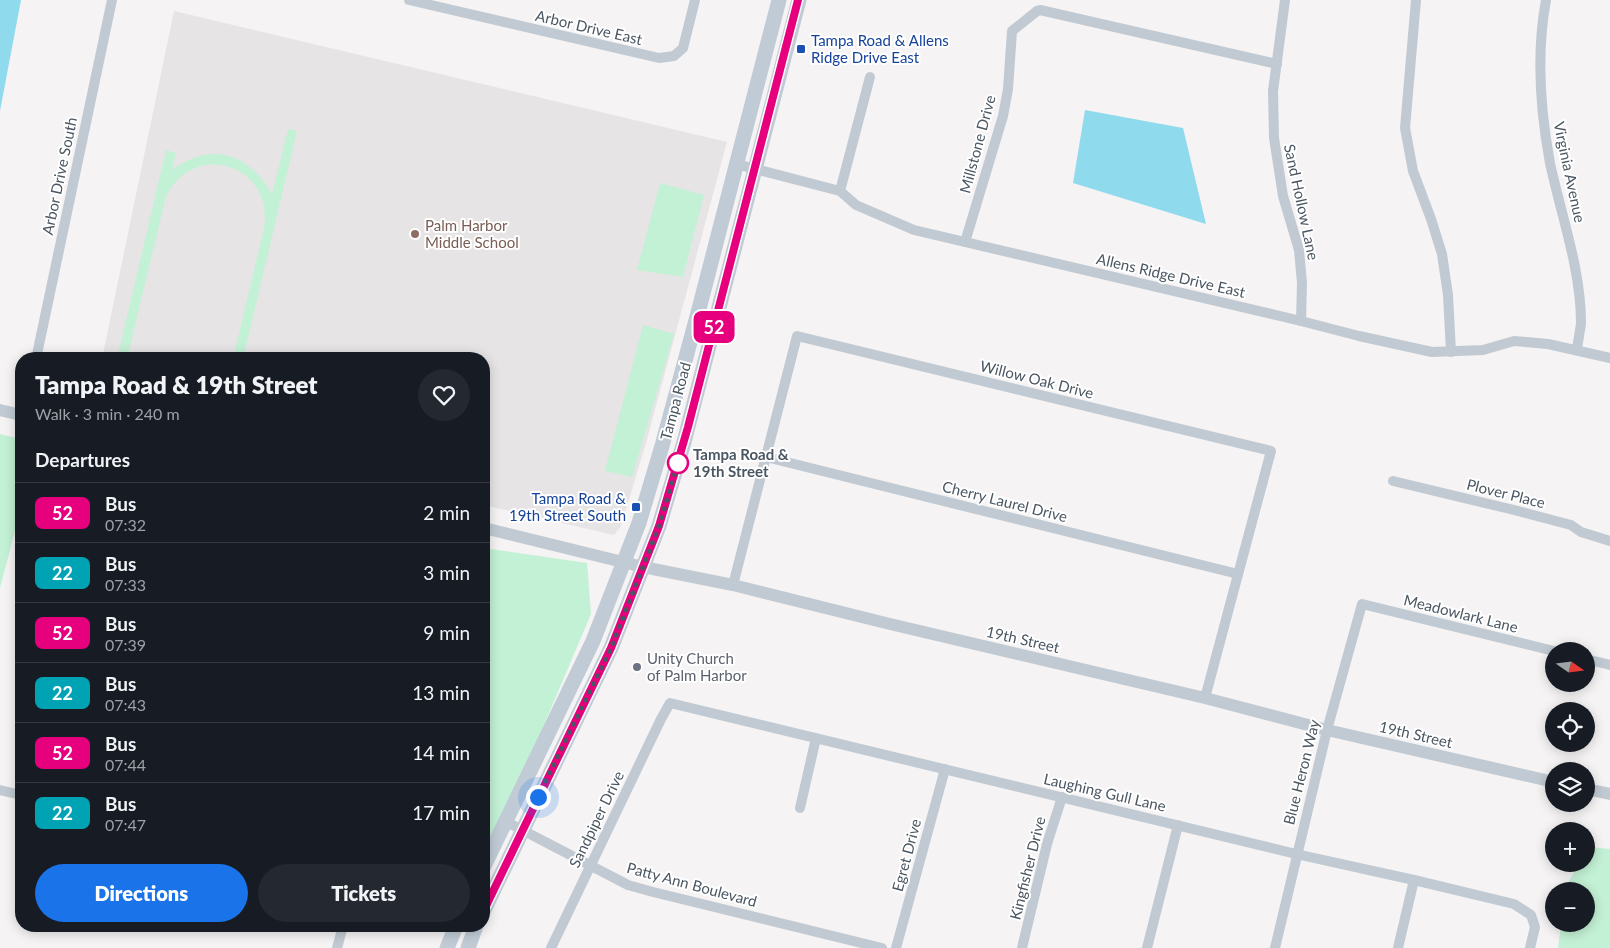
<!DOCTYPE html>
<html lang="en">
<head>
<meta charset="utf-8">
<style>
  :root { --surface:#171b24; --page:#242831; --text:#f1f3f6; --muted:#9ea1a6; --line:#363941; --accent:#1a73e8 }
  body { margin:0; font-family:Lato,sans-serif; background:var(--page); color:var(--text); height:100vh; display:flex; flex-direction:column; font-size:19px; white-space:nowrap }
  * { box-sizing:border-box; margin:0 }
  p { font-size:16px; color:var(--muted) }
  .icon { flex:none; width:28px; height:28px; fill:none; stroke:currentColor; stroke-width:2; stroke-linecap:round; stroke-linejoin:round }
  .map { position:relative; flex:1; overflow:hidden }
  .panel { position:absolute; left:15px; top:352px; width:475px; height:580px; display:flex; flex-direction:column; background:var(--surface); border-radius:20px; box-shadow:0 2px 12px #0003 }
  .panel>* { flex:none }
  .badge { padding:0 10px; border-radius:8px; font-size:18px; line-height:32px }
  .needle { width:32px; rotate:104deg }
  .controls { position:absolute; left:1545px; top:642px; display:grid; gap:10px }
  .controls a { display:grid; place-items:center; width:50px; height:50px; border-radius:50%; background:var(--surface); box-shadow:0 2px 12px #0003; font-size:25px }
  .you { position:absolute; width:25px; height:25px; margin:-12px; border:4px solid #fff; border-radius:50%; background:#1a73e8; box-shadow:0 0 0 8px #1a73e833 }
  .map>.badge { position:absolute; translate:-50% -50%; box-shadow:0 0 0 2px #fff }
  h2 { padding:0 20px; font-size:19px; line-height:45px }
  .round { display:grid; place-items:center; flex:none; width:52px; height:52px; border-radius:26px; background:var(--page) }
  .headline { display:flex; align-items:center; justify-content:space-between; height:85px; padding:0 20px }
  h1 { font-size:24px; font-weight:800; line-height:38px }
  .action { display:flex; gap:10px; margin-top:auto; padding:10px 20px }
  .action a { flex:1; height:58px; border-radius:30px; background:var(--accent); color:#fff; font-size:20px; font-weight:800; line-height:58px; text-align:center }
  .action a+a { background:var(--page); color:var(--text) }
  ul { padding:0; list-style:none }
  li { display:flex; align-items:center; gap:15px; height:60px; padding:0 20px; border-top:1px solid var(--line) }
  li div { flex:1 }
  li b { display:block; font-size:19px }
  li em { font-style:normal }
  li .badge { min-width:55px; font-weight:700; text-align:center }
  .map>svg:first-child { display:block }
</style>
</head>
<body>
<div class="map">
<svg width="1610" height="948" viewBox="0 0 1610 948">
  <rect width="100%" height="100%" fill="#f5f3f3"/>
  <polygon fill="#e6e4e5" points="174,11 727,142 646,443 621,526 614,535 484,505 484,359 102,359"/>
  <g fill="#c3f1d5">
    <path d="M288 129 297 131 243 359H233L264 228C274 165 195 139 166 196L127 359H117L166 150 176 153 172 170C211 141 249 153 272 194Z"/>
    <polygon points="660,183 704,195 683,277 637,270"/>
    <polygon points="643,325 674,334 632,477 605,471"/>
    <polygon points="0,434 21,439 21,508 0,588"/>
    <polygon points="484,548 587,563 591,614 532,753 489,840 484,838"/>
    <polygon points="1589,847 1610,849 1610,948 1558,948 1561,924 1586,924 1586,891 1563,891 1579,864 1586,864 1586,852"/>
  </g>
  <g fill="#90daee">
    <polygon points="0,0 21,0 0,111"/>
    <polygon points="1085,110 1183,128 1206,224 1073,183"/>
  </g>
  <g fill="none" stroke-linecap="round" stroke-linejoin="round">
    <g stroke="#c1cad2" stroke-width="10">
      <polyline points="409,0 659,58 674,56 683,48 695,0"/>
      <polyline points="1285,0 1273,91 1274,138 1283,196 1299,250 1302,283 1301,321"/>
      <polyline points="1416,0 1405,128 1413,171 1431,219 1442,254 1448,295 1451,352"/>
      <path d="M1546 0C1536 54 1540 109 1550 163 1561 215 1581 269 1581 323 1580 332 1578 341 1577 349"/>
      <polyline points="736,164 840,191 856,205 914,230 1301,321 1359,336 1432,352 1483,350 1514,341 1548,344 1610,358"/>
      <polyline points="840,191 870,77"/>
      <polyline points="965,242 1003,116 1008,89 1012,31 1037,11 1040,10 1277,64"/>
      <polyline points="36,359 112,0"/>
      <polyline points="766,457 1238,574"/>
      <polyline points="1393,481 1510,509 1571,525 1581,532 1610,541"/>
      <polyline points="733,585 797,336 1271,451 1205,698"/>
      <polyline points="1586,659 1610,665"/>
      <polyline points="0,790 21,795"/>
      <polyline points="800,808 816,738"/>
      <polyline points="505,821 628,885 653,892 882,948"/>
      <polyline points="337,948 343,926"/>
      <polyline points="551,948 661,719 670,703 1296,854 1414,880 1514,904 1531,915 1535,927 1530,948"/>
      <polyline points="896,948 945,769"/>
      <polyline points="1022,948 1047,844 1062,797"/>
      <polyline points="1147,948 1178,825"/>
      <polyline points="1275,948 1327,730 1362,604 1554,651"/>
      <polyline points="1398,948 1414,880"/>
    </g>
    <g stroke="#c1cad2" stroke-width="12">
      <polyline points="0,410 21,415"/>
      <polyline points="484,528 643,567 733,585 890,624 1205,698 1327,730 1554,782"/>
      <polyline points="1586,789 1610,794"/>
    </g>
    <g stroke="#c1cbd6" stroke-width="15">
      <polyline points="484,866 593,641 639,523 662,446 699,309 779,0"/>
      <polyline points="484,910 611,648 659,526 684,442 799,0"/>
      <polyline points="447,948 456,926"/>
      <polyline points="468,948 476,926"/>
    </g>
  </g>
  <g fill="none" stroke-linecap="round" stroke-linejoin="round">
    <defs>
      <polyline id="line" points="484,910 611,648 659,526 688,427 798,0"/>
    </defs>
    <use href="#line" stroke="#fff" stroke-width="11"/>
    <use href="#line" stroke="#e6007e" stroke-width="8"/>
    <polyline stroke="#4a5661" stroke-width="5" stroke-dasharray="0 9" points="538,797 611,648 659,526 680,456 678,463"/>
  </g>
  <g fill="#1a4fb4" stroke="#fff" stroke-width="2">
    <rect x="796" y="44" width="10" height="10" rx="2.5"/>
    <rect x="631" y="502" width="10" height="10" rx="2.5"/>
  </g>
  <circle fill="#8d6e63" stroke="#fff" stroke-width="2" cx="415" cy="234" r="5"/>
  <circle fill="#fff" stroke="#e6007e" stroke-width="2.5" cx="678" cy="463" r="10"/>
  <circle fill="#6b7280" stroke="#fff" stroke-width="2" cx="637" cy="667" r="5"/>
  <g text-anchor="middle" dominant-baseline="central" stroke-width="4" stroke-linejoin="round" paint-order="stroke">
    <g font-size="15" fill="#4a5661" stroke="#fff">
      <text transform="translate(589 27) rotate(13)">Arbor Drive East</text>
      <text transform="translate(977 144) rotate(-75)">Millstone Drive</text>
      <text transform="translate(1570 172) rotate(78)">Virginia Avenue</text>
      <text transform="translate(59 176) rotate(-78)">Arbor Drive South</text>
      <text transform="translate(1302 202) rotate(78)">Sand Hollow Lane</text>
      <text transform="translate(1171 275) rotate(13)">Allens Ridge Drive East</text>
      <text transform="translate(1037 379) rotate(14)">Willow Oak Drive</text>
      <text transform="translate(675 401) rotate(-75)">Tampa Road</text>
      <text transform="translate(1506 493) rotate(14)">Plover Place</text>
      <text transform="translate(1005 501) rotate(14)">Cherry Laurel Drive</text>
      <text transform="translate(1461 613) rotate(14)">Meadowlark Lane</text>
      <text transform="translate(1023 639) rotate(13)">19th Street</text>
      <text transform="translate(1416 734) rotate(13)">19th Street</text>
      <text transform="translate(1301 772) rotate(-76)">Blue Heron Way</text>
      <text transform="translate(1105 792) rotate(13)">Laughing Gull Lane</text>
      <text transform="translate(596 819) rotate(-64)">Sandpiper Drive</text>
      <text transform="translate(906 855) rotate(-75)">Egret Drive</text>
      <text transform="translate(1027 868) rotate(-76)">Kingfisher Drive</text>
      <text transform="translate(692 884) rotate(15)">Patty Ann Boulevard</text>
    </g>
    <g font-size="15" fill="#164399" stroke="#fff" text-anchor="start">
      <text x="811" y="40">Tampa Road &amp; Allens<tspan x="811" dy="17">Ridge Drive East</tspan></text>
      <text x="626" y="498" text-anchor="end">Tampa Road &amp;<tspan x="626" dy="17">19th Street South</tspan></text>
    </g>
    <g font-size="15" fill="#785e54" stroke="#fff" text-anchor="start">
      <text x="425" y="225">Palm Harbor<tspan x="425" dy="17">Middle School</tspan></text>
    </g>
    <g font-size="15" font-weight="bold" fill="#4a5661" stroke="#fff" text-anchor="start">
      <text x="693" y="454">Tampa Road &amp;<tspan x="693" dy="17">19th Street</tspan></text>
    </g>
    <g font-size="15" fill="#5b616d" stroke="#fff" text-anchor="start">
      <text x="647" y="658">Unity Church<tspan x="647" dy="17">of Palm Harbor</tspan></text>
    </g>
  </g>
</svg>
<div class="controls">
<a><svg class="needle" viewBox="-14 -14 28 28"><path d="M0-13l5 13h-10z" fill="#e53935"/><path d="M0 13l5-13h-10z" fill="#9ea1a6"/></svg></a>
<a><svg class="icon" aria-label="locate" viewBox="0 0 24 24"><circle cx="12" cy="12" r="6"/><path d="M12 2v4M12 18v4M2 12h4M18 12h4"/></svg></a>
<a><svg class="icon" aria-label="layers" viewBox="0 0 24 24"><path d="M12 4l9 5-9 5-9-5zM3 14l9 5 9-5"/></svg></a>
<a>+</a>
<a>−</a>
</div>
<div class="you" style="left:538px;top:797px"></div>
<b class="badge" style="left:714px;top:327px;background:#e6007e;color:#fff">52</b>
<section class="panel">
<div class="headline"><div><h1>Tampa Road &amp; 19th Street</h1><p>Walk · 3 min · 240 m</p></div><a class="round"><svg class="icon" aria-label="heart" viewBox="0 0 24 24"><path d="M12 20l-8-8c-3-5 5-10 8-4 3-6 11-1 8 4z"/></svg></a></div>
<h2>Departures</h2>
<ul>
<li><span class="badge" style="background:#e6007e;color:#fff">52</span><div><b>Bus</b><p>07:32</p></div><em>2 min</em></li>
<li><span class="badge" style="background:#00a3b4;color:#fff">22</span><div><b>Bus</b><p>07:33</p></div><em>3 min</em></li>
<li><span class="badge" style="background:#e6007e;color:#fff">52</span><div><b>Bus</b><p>07:39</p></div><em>9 min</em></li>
<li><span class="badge" style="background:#00a3b4;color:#fff">22</span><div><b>Bus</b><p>07:43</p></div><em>13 min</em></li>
<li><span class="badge" style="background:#e6007e;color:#fff">52</span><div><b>Bus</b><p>07:44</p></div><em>14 min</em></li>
<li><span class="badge" style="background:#00a3b4;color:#fff">22</span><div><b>Bus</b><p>07:47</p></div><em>17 min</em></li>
</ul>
<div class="action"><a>Directions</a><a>Tickets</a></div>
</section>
</div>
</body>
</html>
